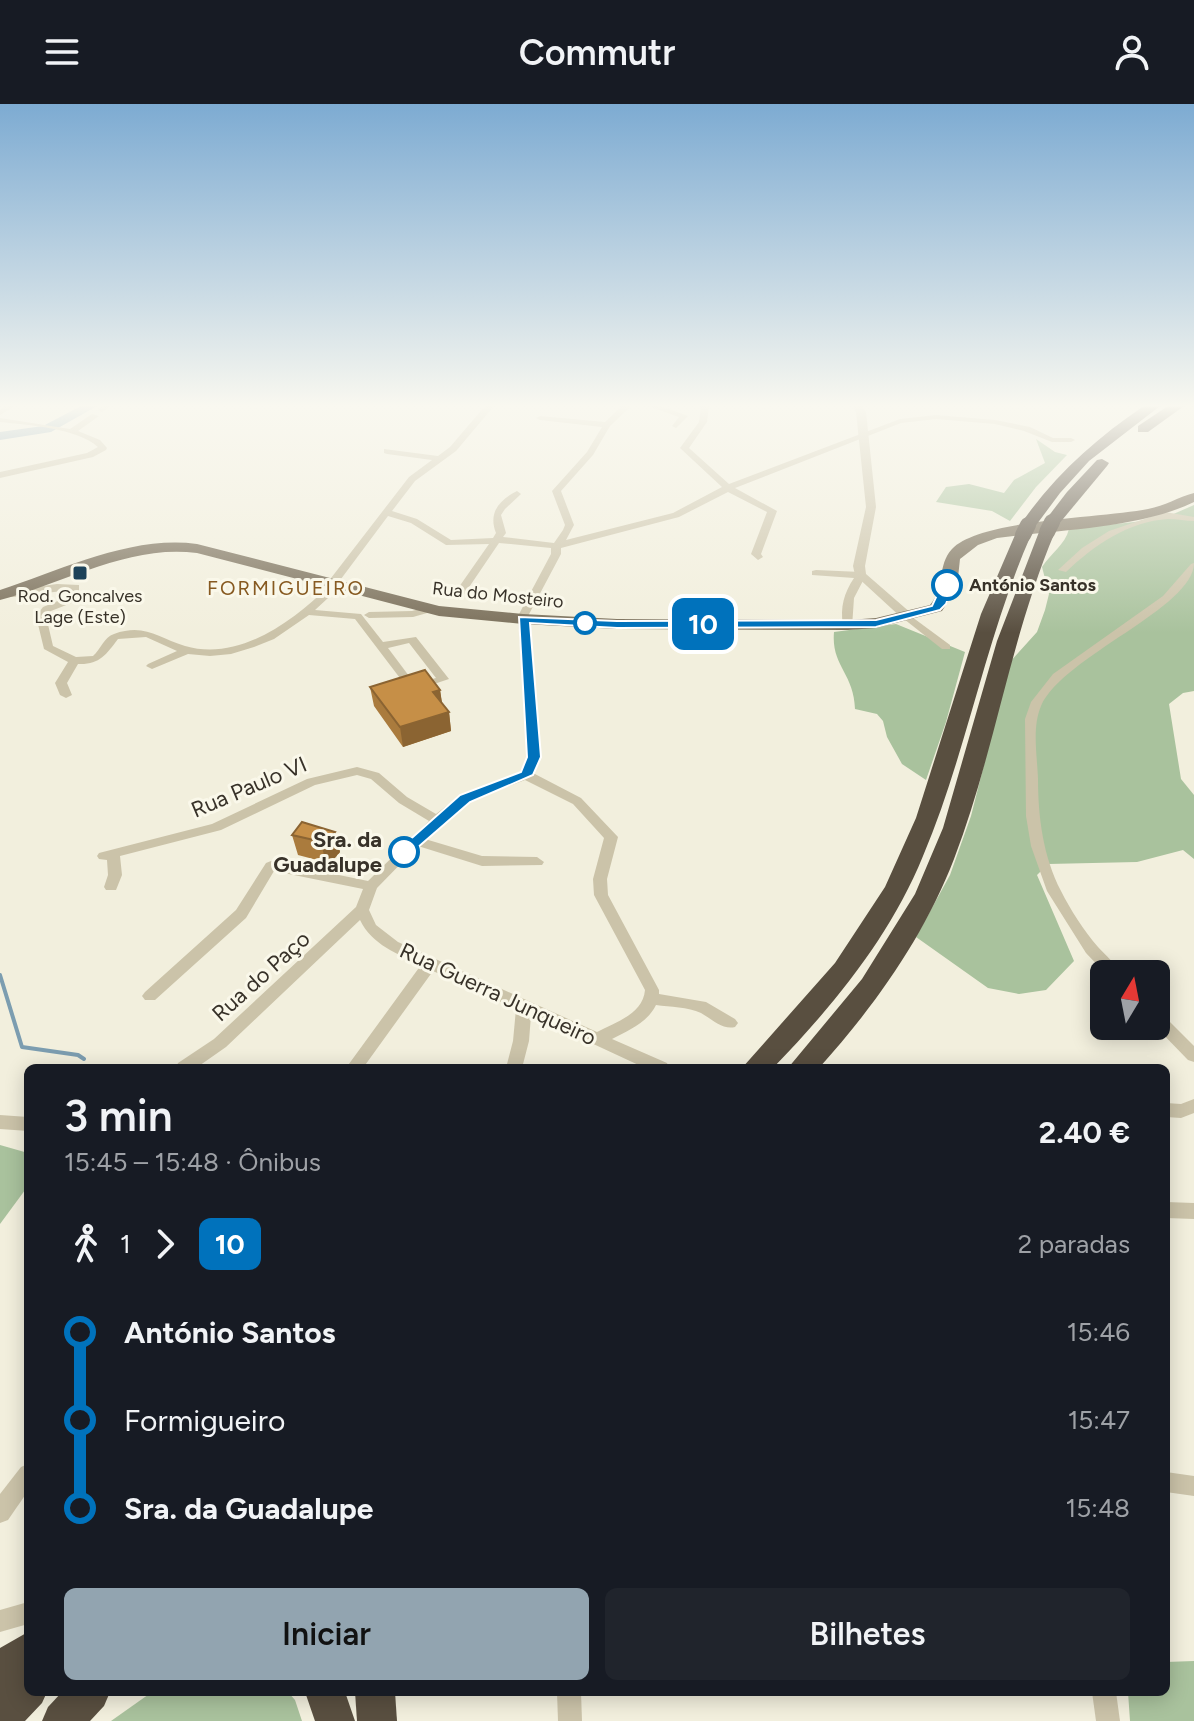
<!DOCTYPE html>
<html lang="pt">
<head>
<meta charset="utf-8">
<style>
  :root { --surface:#171b24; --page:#20242c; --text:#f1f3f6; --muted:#9ea1a6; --accent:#92a4b0 }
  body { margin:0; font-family:Figtree,sans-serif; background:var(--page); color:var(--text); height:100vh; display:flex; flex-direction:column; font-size:30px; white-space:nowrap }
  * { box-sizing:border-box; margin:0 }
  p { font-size:26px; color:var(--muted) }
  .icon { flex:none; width:44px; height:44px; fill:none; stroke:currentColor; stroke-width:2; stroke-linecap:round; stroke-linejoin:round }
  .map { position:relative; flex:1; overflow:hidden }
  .drawer { position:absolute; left:24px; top:960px; width:1146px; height:632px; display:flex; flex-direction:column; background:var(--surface); border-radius:12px; box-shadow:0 4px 20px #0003 }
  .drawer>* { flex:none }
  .badge { padding:0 16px; border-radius:12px; font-size:28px; line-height:52px }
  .needle { width:52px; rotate:10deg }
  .fabs { position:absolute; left:1090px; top:856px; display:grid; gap:16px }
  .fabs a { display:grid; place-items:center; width:80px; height:80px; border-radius:12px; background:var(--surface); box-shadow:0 4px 20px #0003; font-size:40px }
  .map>.badge { position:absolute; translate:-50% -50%; box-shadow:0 0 0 4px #fff }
  .legs { display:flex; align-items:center; gap:12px; height:88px; padding:0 40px; font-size:26px }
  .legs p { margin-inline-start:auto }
  .headline { display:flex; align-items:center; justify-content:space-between; height:136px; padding:0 40px }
  h1 { font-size:44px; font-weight:600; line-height:60px }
  .cta { display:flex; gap:16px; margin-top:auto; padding:16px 40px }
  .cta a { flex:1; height:92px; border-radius:12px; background:var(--accent); color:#111; font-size:32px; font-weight:600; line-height:92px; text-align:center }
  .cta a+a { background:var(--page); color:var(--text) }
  ul { padding:0 40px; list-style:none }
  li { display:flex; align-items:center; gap:28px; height:88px; font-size:30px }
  li i { display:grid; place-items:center; width:12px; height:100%; margin:0 10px; background:currentColor }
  li i::after { content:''; width:20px; height:20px; margin:-10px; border:6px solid; border-radius:50%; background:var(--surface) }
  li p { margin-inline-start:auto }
  li:first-child i { background:linear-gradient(#0000 50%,currentColor 0) }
  li:last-child i { background:linear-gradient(currentColor 50%,#0000 0) }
  header { display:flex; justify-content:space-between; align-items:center; height:104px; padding:0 40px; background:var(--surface); font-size:36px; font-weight:600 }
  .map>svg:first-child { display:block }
</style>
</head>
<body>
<header><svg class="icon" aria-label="menu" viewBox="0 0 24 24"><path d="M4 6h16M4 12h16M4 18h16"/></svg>Commutr<svg class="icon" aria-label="person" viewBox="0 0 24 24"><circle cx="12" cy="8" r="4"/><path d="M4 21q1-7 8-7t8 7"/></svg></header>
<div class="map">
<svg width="1194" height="1617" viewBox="0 0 1194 1617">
  <rect width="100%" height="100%" fill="#f2efdd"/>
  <g fill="#a9c29d">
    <polygon points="1036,335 1055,348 1067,351 1036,383 1010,417 992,407 936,398 946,383 969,380 1004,389 1014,376 1045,359"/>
    <path d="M1194 401V587L1183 589 1169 600 1181 675 1194 691V755L1183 746 1137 758 1048 760 1037 771 1074 857 1046 886 1019 890 988 884 916 833 950 771 971 712 1010 558 1037 528 1045 506 1049 490 1042 463C1051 449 1065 441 1069 425L1162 415Z"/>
    <path d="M896 520 965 548 946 618 926 676 902 660 887 633 883 617 877 610 855 605C854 569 831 562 834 528Z"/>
    <polygon points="0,1041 28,1049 28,1082 0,1120"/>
    <polygon points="1194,1557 1194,1617 1130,1617 1128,1588 1166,1588 1166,1558"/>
    <polygon points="152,1588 288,1588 295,1596 302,1617 111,1617"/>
  </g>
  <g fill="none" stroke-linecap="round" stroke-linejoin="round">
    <polyline stroke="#7c9db0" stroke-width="4" points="0,871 22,943 78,951 84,955"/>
    <polygon fill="#7c9db0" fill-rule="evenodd" points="81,302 97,302 51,328 0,336 0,328 43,322"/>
    <g fill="#cbc3a9" fill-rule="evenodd">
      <polygon points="5,302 15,302 0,311 0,306"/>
      <polygon points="102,302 111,302 102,308 98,306"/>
      <path d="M485 302H494L456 347 415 377 392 407 417 415 451 436 493 434 496 429C488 409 499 396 517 387L521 390 505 405 501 411 506 429 503 433 554 439 563 426 565 421 552 387 587 348 602 323 540 316 536 314 540 312 605 318 622 302H631L610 322 593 351 561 387 574 421 566 436 673 409 722 383 680 344 699 318 701 302H709L707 318 689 344 729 380 900 315 936 311 995 316 1030 323 1053 334H1071L1075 336 1071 338H1052L1024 327 995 320 936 315 901 319 735 384 777 407 761 450 763 453 758 456 751 450 767 408 728 388 679 413 561 444V450L528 512 540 653 533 669 581 694 618 733 607 775 608 791 659 886V890L706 898 735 915 738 919 735 923C722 926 712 915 701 909 688 903 670 903 656 901 647 919 629 926 612 935L667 959 669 964H645L531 911 529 937 522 964H506L513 937 516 905 433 867 363 964H346L421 861C398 850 372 841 360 816L226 943 196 964H176L178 959 214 935 356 803 363 785 274 767 246 814 155 896H145L142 892 145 888 236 806 266 759 271 757 368 777 429 717 399 699 371 675 357 671 315 681 221 726 120 752 122 771 116 786H106L104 783 108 771 107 756 99 755 97 752 99 749 212 720 307 675 357 663 379 669 407 693 436 710 461 691 521 668 528 653 518 512 551 450V444L499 439 461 495 457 496 452 493 489 440 446 441 411 419 388 412 338 479 341 481 340 483 315 506 361 510 383 538 416 533 449 575 413 587 409 586 355 515 309 511 274 535 254 543 231 550 210 552 188 550 152 565 146 562 148 560 177 547 146 533 118 535C106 551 99 561 78 560L67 579 72 591 66 594 60 591 55 579 68 558 44 545 36 512 43 503 70 492V486L14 493H5L0 490 5 487 57 480 79 481V496L51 507 46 512 53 542 76 553 93 552C101 545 104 533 114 530 145 519 158 534 185 542 239 558 293 517 329 482L328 478 409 373 432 356 387 350 384 349V345L438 352 450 343ZM409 539 436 574 415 580 388 544ZM525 676 573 700 604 734 593 775 594 791 645 886C643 910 616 918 597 928L398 838 376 821 369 806 377 784 418 742 482 762 542 761 544 758 537 753 482 752 425 735 469 697Z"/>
      <polygon points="648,302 661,302 688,312 676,324 672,322 679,313"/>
      <path d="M92 310 99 312 78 327 100 336 107 344 106 346 93 353 0 374V368L87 349 98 343C77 324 28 321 0 318V314L70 325Z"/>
      <path d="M1165 408 1194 413V417C1186 417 1177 415 1168 415 1129 417 1093 442 1066 468L1058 466 1082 444 1109 427Z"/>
      <path d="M1194 459C1194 504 1063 552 1041 602 1032 623 1037 651 1038 674 1038 713 1043 752 1061 787 1070 805 1084 827 1098 843 1106 852 1116 860 1122 870H1106L1086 849 1047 787 1031 742 1026 712 1025 615 1031 598 1053 570 1163 492 1191 460Z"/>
      <path d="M816 466 861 468 866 471 854 494 852 523 848 524 843 521C840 503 844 489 854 474L812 471V467Z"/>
      <polygon points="430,502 435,505 434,507 413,513 369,514 364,511 369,508 412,507"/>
      <polygon points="908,510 950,541 950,545 942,545 904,515 904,511"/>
      <polygon points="1156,907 1161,909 1194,942 1194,958 1188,956 1155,922"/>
      <polygon points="1194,995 1194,1009 1181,1014 1166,1013 1166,999 1181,1000"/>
      <polygon points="0,1011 28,1013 28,1027 0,1025"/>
      <polygon points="1166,1098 1194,1099 1194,1115 1166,1114"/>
      <polygon points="28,1360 28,1387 8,1416 0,1419 0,1390 21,1363"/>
      <polygon points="1166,1368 1194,1372 1194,1392 1166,1388"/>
      <polygon points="28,1498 28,1520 0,1528 0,1506"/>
      <polygon points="557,1588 581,1588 582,1617 558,1617"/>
      <polygon points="1092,1588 1116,1588 1120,1617 1096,1617"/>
    </g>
    <polygon fill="#cbc3a9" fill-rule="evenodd" points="853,302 862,302 866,308 876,403 865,462 866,470 912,510 912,516 904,516 855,471 853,462 866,403 856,308"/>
    <path fill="#7a6f5a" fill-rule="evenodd" d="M1194 389V398C1141 424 1057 426 997 434L978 441 960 455 957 483 942 507 876 524 848 526 617 525 523 520 439 512 197 449C129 440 65 479 0 496V486C62 466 131 431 197 440L439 502 523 510 617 515 848 516 876 514 930 501C945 484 937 461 952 445 980 415 1104 414 1148 405 1165 402 1178 393 1194 389Z"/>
    <g fill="#594f40" fill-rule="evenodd">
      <path d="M1144 302H1160L1089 357 1060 389 1034 424H1022L1020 421C1054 372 1095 335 1144 302Z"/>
      <polygon points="1168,302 1184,302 1148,328 1138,328 1138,322"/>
      <polygon points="1102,355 1109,359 1107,362 1058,421 1046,421 1044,418 1067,388 1097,356"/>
      <path d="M1047 423 1055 428C1010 534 995 648 954 755 924 833 874 903 819 964H788L862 875 915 790 943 724 997 537 1039 428Z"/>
      <path d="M1023 426 1031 431C985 535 967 648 923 752 890 833 833 902 773 964H742L835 859 885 783 916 714 981 510 1015 431Z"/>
      <polygon points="28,1528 28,1588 47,1588 42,1599 25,1617 0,1617 0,1544"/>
      <polygon points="62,1588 110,1588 104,1602 90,1617 42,1617 48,1603"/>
      <polygon points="305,1588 345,1588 355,1617 315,1617"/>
      <polygon points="355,1588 395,1588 397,1617 357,1617"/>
    </g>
    <g stroke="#594f40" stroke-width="16">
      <polyline points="1047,428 1052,418"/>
      <polyline points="1023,431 1028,421"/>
    </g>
  </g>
  <g fill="#aa7b3d">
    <polygon points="370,583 440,586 442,600 449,608 451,627 403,643 374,602"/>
    <polygon points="335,728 340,748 327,763 318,761 317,756 298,751 292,731"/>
  </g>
  <g fill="#8b6432">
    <polygon points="440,586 443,605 433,588"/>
    <polygon points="449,608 451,627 403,643 400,623"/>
    <polygon points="335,728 340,748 327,763 322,743"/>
  </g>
  <g fill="#c68f47" stroke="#8b6432" stroke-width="2">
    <polygon points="425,566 440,586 433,588 449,608 400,623 370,583"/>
    <polygon points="302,718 335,728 322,743 313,741 314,736 292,731"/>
  </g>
  <linearGradient id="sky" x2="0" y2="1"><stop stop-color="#7dabd2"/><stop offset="0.57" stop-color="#f9f8f0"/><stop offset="1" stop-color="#f9f8f0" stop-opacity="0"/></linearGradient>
  <rect width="1194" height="529" fill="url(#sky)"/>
  <polygon fill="#0072bc" stroke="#fff" stroke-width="2" points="943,478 953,481 946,500 940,506 876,523 617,524 530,519 541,653 533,671 470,698 409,751 399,751 396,748 460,691 521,668 527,653 519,513 617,517 876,516 932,502"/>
  <rect fill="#1e435a" stroke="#faf8ea" stroke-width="3" x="72" y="461" width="16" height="16" rx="4"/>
  <g fill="#fff" stroke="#0072bc" stroke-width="4">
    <circle cx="947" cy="481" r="14"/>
    <circle cx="585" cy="519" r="10"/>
    <circle cx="404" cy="748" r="14"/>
  </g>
  <g text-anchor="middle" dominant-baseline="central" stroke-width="6" stroke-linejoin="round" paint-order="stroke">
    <g font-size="18" font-weight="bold" fill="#383229" stroke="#faf8ea" text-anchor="start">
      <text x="969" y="481">António Santos</text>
    </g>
    <g font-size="18" fill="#383229" stroke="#faf8ea">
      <text transform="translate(498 491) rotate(6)">Rua do Mosteiro</text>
    </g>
    <g font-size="18" fill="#383229" stroke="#faf8ea">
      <text x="80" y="492">Rod. Goncalves<tspan x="80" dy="21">Lage (Este)</tspan></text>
    </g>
    <g font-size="20" letter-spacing="2" fill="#875a21" stroke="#faf8ea">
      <text x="286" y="484">FORMIGUEIRO</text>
    </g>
    <g font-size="22" fill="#383229" stroke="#faf8ea">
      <text transform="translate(249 683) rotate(-23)">Rua Paulo VI</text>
      <text transform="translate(261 872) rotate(-42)">Rua do Paço</text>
      <text transform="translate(498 890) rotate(25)">Rua Guerra Junqueiro</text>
    </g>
    <g font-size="22" font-weight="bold" fill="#383229" stroke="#faf8ea" text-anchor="end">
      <text x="382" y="735">Sra. da<tspan x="382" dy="25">Guadalupe</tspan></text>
    </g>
  </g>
</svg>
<div class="fabs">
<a><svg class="needle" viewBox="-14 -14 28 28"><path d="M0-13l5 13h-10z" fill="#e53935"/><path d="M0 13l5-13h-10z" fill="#9ea1a6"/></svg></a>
</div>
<b class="badge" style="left:703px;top:520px;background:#0072bc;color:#fff">10</b>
<section class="drawer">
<div class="headline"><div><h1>3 min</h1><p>15:45 – 15:48 · Ônibus</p></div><b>2.40 €</b></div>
<div class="legs"><svg class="icon" aria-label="walk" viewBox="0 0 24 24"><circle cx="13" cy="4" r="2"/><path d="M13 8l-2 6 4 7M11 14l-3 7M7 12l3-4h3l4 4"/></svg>1<svg class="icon" aria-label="forward" viewBox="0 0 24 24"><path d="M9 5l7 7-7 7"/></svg><b class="badge" style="background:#0072bc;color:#fff">10</b><p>2 paradas</p></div>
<ul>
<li><i style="color:#0072bc"></i><b>António Santos</b><p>15:46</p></li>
<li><i style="color:#0072bc"></i><span>Formigueiro</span><p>15:47</p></li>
<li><i style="color:#0072bc"></i><b>Sra. da Guadalupe</b><p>15:48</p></li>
</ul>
<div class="cta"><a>Iniciar</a><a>Bilhetes</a></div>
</section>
</div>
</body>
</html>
